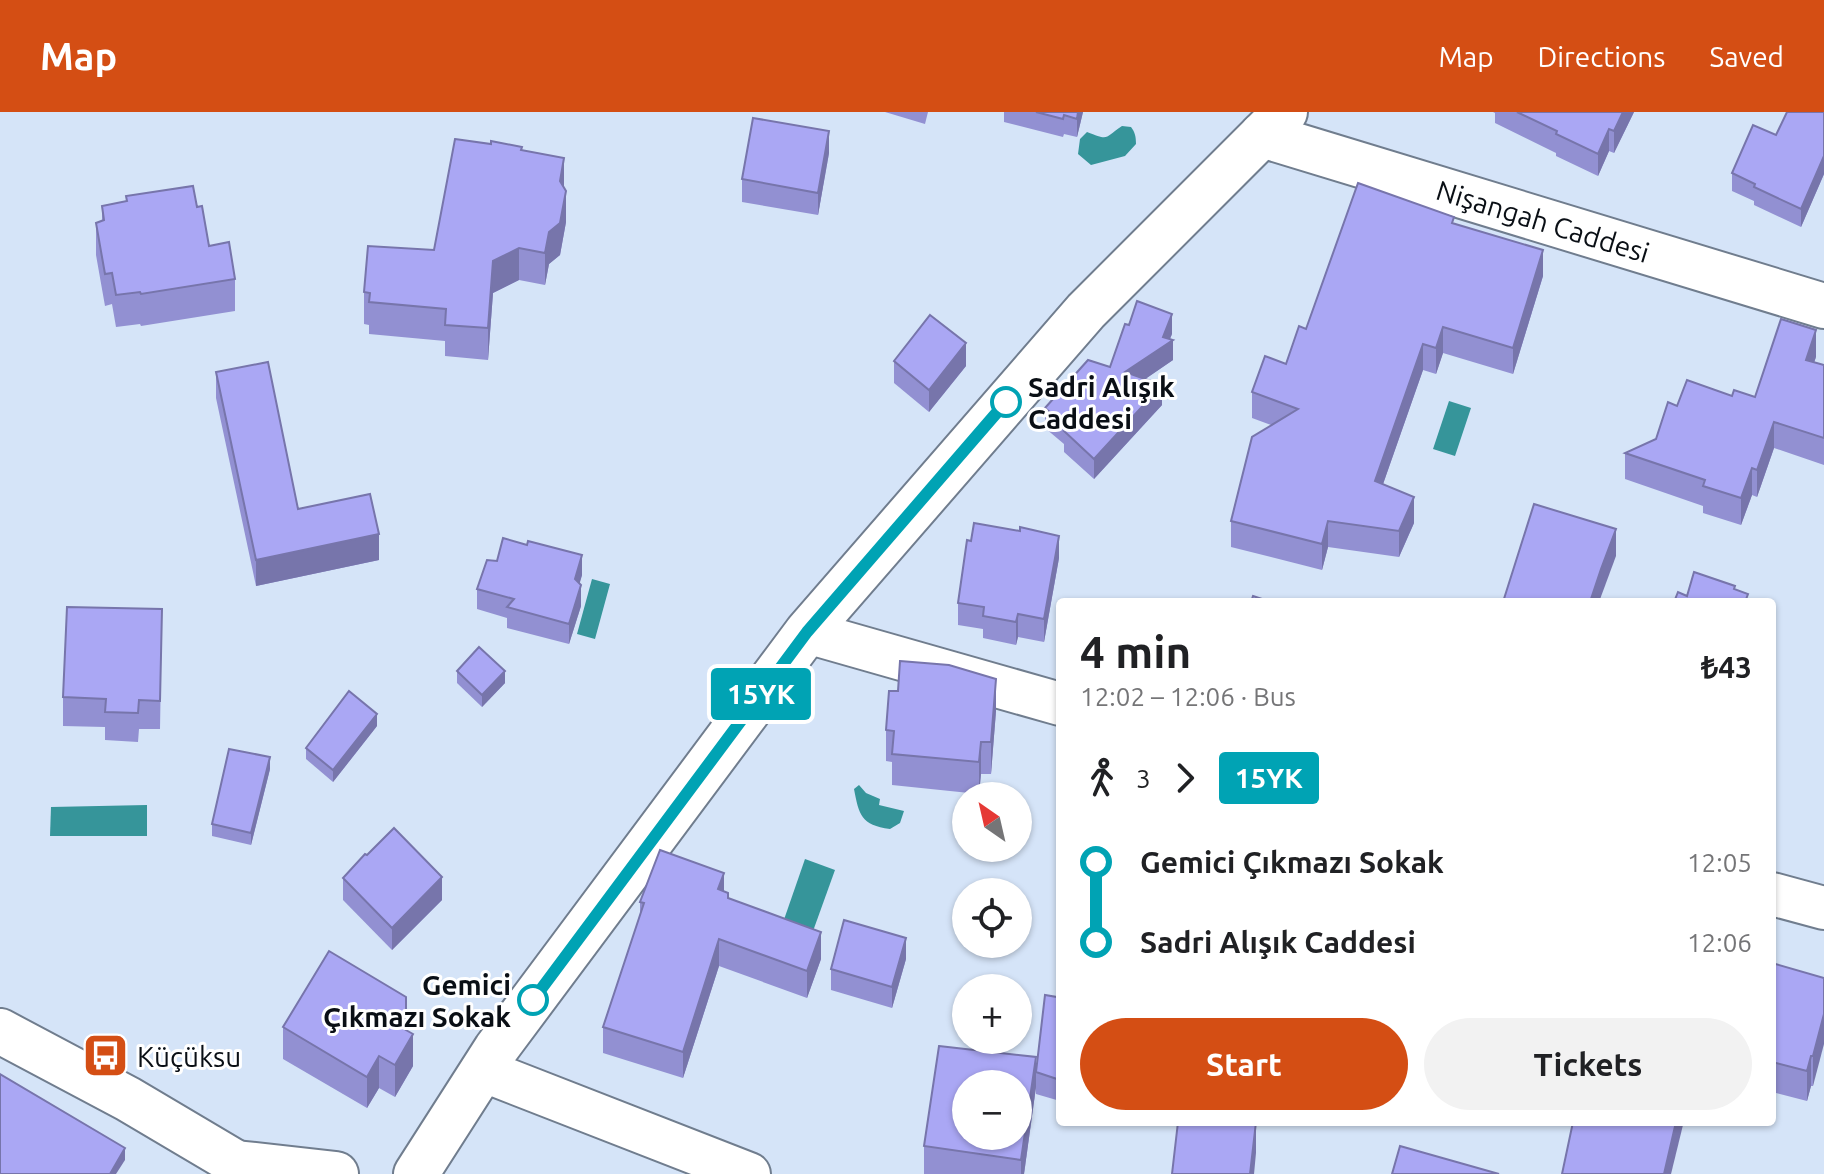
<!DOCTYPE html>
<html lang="en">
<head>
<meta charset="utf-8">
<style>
  :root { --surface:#fff; --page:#f2f2f2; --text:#202124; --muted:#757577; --accent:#d44e14 }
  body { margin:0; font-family:Ubuntu,sans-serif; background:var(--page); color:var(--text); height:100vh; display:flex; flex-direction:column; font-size:30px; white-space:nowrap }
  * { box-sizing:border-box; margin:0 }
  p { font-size:26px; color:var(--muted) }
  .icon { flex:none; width:44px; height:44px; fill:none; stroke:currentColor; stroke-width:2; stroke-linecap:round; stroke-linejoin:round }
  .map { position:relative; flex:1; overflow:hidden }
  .drawer { position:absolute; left:1056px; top:486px; width:720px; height:528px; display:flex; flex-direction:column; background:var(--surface); border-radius:8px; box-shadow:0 2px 6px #0004 }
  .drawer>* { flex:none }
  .badge { padding:0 16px; border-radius:6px; font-size:28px; line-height:52px }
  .needle { width:52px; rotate:326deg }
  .buttons { position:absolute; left:952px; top:670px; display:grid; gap:16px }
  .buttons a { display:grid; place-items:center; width:80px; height:80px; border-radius:50%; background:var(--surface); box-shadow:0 2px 6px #0004; font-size:40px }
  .map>.badge { position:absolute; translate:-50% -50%; box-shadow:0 0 0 4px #fff }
  .legs { display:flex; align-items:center; gap:12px; height:88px; padding:0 24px; font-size:26px }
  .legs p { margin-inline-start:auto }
  .summary { display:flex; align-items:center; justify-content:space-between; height:136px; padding:0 24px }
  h1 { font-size:44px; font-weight:700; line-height:60px }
  .cta { display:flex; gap:16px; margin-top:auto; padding:16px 24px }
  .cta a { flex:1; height:92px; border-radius:48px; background:var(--accent); color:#fff; font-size:32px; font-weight:700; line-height:92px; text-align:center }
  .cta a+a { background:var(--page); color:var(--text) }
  ul { padding:0 24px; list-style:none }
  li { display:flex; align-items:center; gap:28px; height:80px; font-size:30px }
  li i { display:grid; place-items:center; width:12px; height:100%; margin:0 10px; background:currentColor }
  li i::after { content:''; width:20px; height:20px; margin:-10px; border:6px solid; border-radius:50%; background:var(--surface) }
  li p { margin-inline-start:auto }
  li:first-child i { background:linear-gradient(#0000 50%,currentColor 0) }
  li:last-child i { background:linear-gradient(currentColor 50%,#0000 0) }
  header { display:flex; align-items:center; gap:48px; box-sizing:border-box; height:112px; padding:0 40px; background:var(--accent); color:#fff }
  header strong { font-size:38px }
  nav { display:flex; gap:44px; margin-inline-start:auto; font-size:28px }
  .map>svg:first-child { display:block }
</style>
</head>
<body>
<header>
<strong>Map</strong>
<nav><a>Map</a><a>Directions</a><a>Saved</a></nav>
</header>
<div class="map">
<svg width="1824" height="1062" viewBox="0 0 1824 1062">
  <rect width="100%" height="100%" fill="#d5e4f8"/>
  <g fill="#36959a">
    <path d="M1122 14 1131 15C1135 20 1136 25 1136 32L1125 44 1091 53 1078 42 1080 27 1087 20C1110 29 1104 26 1122 14Z"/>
    <polygon points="1449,289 1471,296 1455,344 1433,337"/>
    <polygon points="592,467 610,472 595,527 577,522"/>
    <path d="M859 673 866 681 880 687 879 693 904 699 900 711 890 717C861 713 859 703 854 677Z"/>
    <polygon points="147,693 147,724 50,724 51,695"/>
    <polygon points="805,747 835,758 808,833 779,822"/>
  </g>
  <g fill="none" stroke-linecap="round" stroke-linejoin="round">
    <defs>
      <g id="street">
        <polyline points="807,520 1060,592"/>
        <polyline points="1772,782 1824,796"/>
        <polyline points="482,958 749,1062"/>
      </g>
      <g id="secondary">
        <polyline points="1262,23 1824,194"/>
        <polyline points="416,1062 496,937 807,520 1086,199 1285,0"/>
      </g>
      <g id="primary">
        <polyline points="0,919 128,987 236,1051 245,1062"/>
        <polyline points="236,1051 336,1062"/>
      </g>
    </defs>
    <use href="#street" stroke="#707d8e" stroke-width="46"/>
    <use href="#secondary" stroke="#707d8e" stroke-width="48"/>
    <use href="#primary" stroke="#707d8e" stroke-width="48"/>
    <use href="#street" stroke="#fff" stroke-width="42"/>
    <use href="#secondary" stroke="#fff" stroke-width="44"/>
    <use href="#primary" stroke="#fff" stroke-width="44"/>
  </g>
  <g fill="#9290d2">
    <polygon points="885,0 928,0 925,12"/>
    <polygon points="1004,0 1083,0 1077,25 1064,22 1063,25 1004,10"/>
    <polygon points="1493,0 1634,0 1614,41 1609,39 1598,64 1556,44 1556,41 1495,11 1495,1"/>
    <polygon points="1824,0 1824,62 1801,115 1754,93 1754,89 1732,79 1732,61"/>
    <polygon points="522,38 564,77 566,110 560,143 549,152 545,173 519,168 493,181 488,248 445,244 445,229 369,222 369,213 364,212 364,180 434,138"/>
    <polygon points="829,41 818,103 742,90 742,67"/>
    <polygon points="102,94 197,95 209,134 235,167 235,199 141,214 140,212 116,215 112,192 105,194 96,143 96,111 102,109"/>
    <polygon points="1454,112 1543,164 1513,262 1443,241 1436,262 1423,258 1383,372 1414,411 1399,445 1328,435 1322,458 1231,435 1231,409 1271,313 1252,306 1252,280 1286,252 1306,217"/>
    <polygon points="1172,222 1170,227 1173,248 1145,267 1162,293 1094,367 1064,340 1064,332 1045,316 1045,296"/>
    <polygon points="1816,245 1814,250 1824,253 1824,353 1774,336 1757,385 1752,383 1741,413 1703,401 1703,394 1625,367 1625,341 1656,327 1677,294 1732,284 1755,285"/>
    <polygon points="894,249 966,254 929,300 894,271"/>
    <polygon points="216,260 298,397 379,448 256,474 216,286"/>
    <polygon points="1059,446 1044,530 1018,525 1016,533 983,526 983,517 958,513 958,491"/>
    <polygon points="582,463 579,472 581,494 569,532 507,516 507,506 477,497 477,477"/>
    <polygon points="162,497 160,617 139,617 138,630 105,628 105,615 63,614 63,585"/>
    <polygon points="457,559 505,571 482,595 457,571"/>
    <polygon points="996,599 991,662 981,662 979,682 892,673 892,650 886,649 886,618"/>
    <polygon points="377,614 333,670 306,647 306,636"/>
    <polygon points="270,657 251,733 212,724 212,712"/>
    <polygon points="343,766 442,788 392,838 343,788"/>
    <polygon points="724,780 728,787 821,847 807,886 719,854 683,966 603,941 603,915 640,803 640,790"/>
    <polygon points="906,847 892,896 831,878 831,857"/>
    <polygon points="1772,851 1824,866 1813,974 1811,974 1807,989 1772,980"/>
    <polygon points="1060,864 1060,989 1036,982 1036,960 1057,885"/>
    <polygon points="283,915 406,918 413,954 395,985 379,976 367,996 283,947"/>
    <polygon points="1036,975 1024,1062 924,1062 924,1034"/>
  </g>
  <g fill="#7775ab">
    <polygon points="1078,0 1083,0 1077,25 1077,7"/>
    <polygon points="1623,0 1634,0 1614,41 1614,19"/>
    <polygon points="1609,17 1609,39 1598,64 1598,42"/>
    <polygon points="829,19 829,41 818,103 818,81"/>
    <polygon points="1824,44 1824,62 1801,115 1801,97"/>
    <polygon points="564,46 564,78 560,69"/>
    <polygon points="566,79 566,110 560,143 549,152 545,173 545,141 549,120"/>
    <polygon points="519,136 519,168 493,181 488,248 488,216 493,149"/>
    <polygon points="1543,138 1543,164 1513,262 1513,236"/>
    <polygon points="1172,202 1172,222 1168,231 1173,228 1173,248 1125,281 1125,260 1163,225"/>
    <polygon points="1443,215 1443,241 1436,262 1436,236"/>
    <polygon points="1816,218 1816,245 1806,274 1806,248"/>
    <polygon points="966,231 966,254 929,300 929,278"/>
    <polygon points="1423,232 1423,258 1375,395 1375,369"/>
    <polygon points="1162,273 1162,293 1094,367 1094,347"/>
    <polygon points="1774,310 1774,336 1757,385 1757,358"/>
    <polygon points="1752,356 1752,383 1741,413 1741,386"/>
    <polygon points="1414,385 1414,411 1399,445 1399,419"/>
    <polygon points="1328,409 1328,435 1322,458 1322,432"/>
    <polygon points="1616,417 1616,444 1599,490 1590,490 1601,457"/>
    <polygon points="379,422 379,448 256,474 256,448"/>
    <polygon points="1059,424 1059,446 1044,530 1044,507"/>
    <polygon points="582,443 582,463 575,488 575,467"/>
    <polygon points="581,473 581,494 569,532 569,512"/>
    <polygon points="1018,502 1018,525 1016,533 1016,510"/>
    <polygon points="505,559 505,571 482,595 482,583"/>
    <polygon points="996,567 996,599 991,662 991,630"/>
    <polygon points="377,602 377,614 333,670 333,658"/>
    <polygon points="981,630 981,662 979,682 979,650"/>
    <polygon points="270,645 270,657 251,733 251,721"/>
    <polygon points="724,761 724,788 718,777"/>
    <polygon points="442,765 442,788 392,838 392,816"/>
    <polygon points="821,820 821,847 807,886 807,859"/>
    <polygon points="906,826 906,847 892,896 892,875"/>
    <polygon points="719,827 719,854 683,966 683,940"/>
    <polygon points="406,898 406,930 397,913"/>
    <polygon points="1824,902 1824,932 1813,974 1813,944"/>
    <polygon points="413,922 413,954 395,985 395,953"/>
    <polygon points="379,944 379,976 367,996 367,965"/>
    <polygon points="1811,944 1811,974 1807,989 1807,959"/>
    <polygon points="1036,945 1036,975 1024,1062 1021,1062 1021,1048"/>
    <polygon points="1256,1010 1256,1041 1254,1062 1250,1062"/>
    <polygon points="1676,1010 1683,1010 1683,1013 1671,1062 1664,1062"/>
    <polygon points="125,1036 125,1048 116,1062 110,1062"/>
  </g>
  <g fill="#aaa7f4" stroke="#7775ab" stroke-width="2" fill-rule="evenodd">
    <polygon points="1036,0 1078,0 1077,7 1064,3 1063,7"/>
    <polygon points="1517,0 1623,0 1614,19 1609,17 1598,42 1556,22 1557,19"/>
    <polygon points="1787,0 1824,0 1824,44 1801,97 1754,75 1755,72 1732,61 1753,13 1776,23"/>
    <polygon points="753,6 829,19 818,81 742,67"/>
    <polygon points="455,27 491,32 491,29 522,35 521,38 564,46 560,69 566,79 560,111 549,120 545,141 519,136 493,149 488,216 445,213 446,197 369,190 370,181 364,180 368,134 434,138"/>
    <polygon points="1358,71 1454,105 1452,111 1543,138 1513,236 1443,215 1436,236 1423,232 1375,369 1414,385 1399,419 1328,409 1322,432 1231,409 1252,325 1298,297 1252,280 1265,244 1286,252 1299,214 1306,217"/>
    <polygon points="193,74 197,95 202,94 209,134 229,130 235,167 141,182 140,180 116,183 112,161 105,162 96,111 104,108 102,94 127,89 126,84"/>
    <polygon points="1137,189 1172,202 1163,225 1173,228 1125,260 1162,273 1094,347 1064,319 1068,315 1045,296 1088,248 1110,255 1125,212 1129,213"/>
    <polygon points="930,203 966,231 929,278 894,249"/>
    <polygon points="1781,207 1816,218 1806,248 1824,253 1824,326 1774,310 1757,358 1752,356 1741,386 1703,374 1705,368 1625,341 1656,327 1668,290 1677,294 1687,268 1732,284 1734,278 1755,285"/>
    <polygon points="268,250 298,397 370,382 379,422 256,448 216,260"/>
    <polygon points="1534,392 1616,417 1601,457 1590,490 1503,490"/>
    <polygon points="974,411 1020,419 1020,415 1059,424 1044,507 1018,502 1016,510 983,504 984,495 958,491 967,428 971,429"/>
    <polygon points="503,426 527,433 528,429 582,443 575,467 581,473 569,512 507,495 514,487 477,477 487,448 497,449"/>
    <polygon points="1694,460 1735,474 1734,477 1748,482 1745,490 1674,490 1678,480 1687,484"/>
    <polygon points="1253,484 1271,490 1251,490"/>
    <polygon points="67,495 162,497 160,589 139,588 138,601 105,600 106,587 63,585"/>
    <polygon points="479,535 505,559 482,583 457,559"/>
    <polygon points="900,549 949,553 996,567 991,630 981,630 979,650 892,642 894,619 886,618 889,579 898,579"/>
    <polygon points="349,579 377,602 333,658 306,636"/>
    <polygon points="229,637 270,645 251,721 212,712"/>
    <polygon points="394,716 442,765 392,816 343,766 365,742 367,743"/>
    <polygon points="660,738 724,761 718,777 728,781 728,786 821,820 807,859 719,827 683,940 603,915 644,791 640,790"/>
    <polygon points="844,808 906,826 892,875 831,857"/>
    <polygon points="329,839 406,885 406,898 397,913 413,922 395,953 379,944 367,965 283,915"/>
    <polygon points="1772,851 1824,866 1824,902 1813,944 1811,944 1807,959 1772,950"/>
    <polygon points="1059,864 1060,864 1060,968 1036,960 1045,883 1057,885"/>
    <path d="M939 934 1036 945 1021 1048 924 1034ZM966 972H1018V1024H966Z"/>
    <polygon points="0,962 125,1036 110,1062 0,1062"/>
    <polygon points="1178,1010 1196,1012 1196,1010 1256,1010 1250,1062 1172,1062"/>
    <polygon points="1573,1010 1676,1010 1664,1062 1562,1062"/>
    <polygon points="1400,1034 1499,1062 1392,1062"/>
  </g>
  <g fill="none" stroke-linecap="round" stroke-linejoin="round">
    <defs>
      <polyline id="line-1" points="533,888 807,520 1006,290"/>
    </defs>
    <use href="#line-1" stroke="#fff" stroke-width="18"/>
    <use href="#line-1" stroke="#00a3b4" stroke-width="12"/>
  </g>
  <defs>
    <symbol id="bus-square" viewBox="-11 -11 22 22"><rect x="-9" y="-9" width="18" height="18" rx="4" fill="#d44e14" stroke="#fff"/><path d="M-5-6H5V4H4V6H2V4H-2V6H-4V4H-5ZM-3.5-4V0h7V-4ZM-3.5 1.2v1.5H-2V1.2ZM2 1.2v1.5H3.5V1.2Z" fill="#fff"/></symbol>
  </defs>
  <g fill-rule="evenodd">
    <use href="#bus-square" x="80" y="918" width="51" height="51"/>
  </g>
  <g fill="#fff" stroke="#00a3b4" stroke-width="4">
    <circle cx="1006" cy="290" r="14"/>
    <circle cx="533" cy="888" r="14"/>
  </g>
  <g text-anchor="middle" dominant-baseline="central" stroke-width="6" stroke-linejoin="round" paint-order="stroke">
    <g font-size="28" fill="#0a0f15" stroke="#fff">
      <text transform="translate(1543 109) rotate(17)">Nişangah Caddesi</text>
    </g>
    <g font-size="28" font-weight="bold" fill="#0a0f15" stroke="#fff" text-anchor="start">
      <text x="1028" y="274">Sadri Alışık<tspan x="1028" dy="32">Caddesi</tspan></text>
      <text x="511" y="872" text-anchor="end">Gemici<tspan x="511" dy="32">Çıkmazı Sokak</tspan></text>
    </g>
    <g font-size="28" fill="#0a0f15" stroke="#fff" text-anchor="start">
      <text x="137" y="944">Küçüksu</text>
    </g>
  </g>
</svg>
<div class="buttons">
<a><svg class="needle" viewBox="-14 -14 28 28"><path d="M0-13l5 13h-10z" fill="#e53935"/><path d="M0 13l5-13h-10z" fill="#757577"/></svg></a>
<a><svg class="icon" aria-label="locate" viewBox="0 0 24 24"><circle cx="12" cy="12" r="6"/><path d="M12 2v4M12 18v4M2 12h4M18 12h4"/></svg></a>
<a>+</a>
<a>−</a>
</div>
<b class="badge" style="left:761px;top:582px;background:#00a3b4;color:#fff">15YK</b>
<section class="drawer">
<div class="summary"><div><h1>4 min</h1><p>12:02 – 12:06 · Bus</p></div><b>₺43</b></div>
<div class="legs"><svg class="icon" aria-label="walk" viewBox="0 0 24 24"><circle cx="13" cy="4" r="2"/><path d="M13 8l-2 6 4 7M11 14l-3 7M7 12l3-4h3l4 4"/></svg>3<svg class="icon" aria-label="forward" viewBox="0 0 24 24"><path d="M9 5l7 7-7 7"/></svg><b class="badge" style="background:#00a3b4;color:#fff">15YK</b></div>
<ul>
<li><i style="color:#00a3b4"></i><b>Gemici Çıkmazı Sokak</b><p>12:05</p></li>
<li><i style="color:#00a3b4"></i><b>Sadri Alışık Caddesi</b><p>12:06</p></li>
</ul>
<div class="cta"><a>Start</a><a>Tickets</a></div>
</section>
</div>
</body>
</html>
